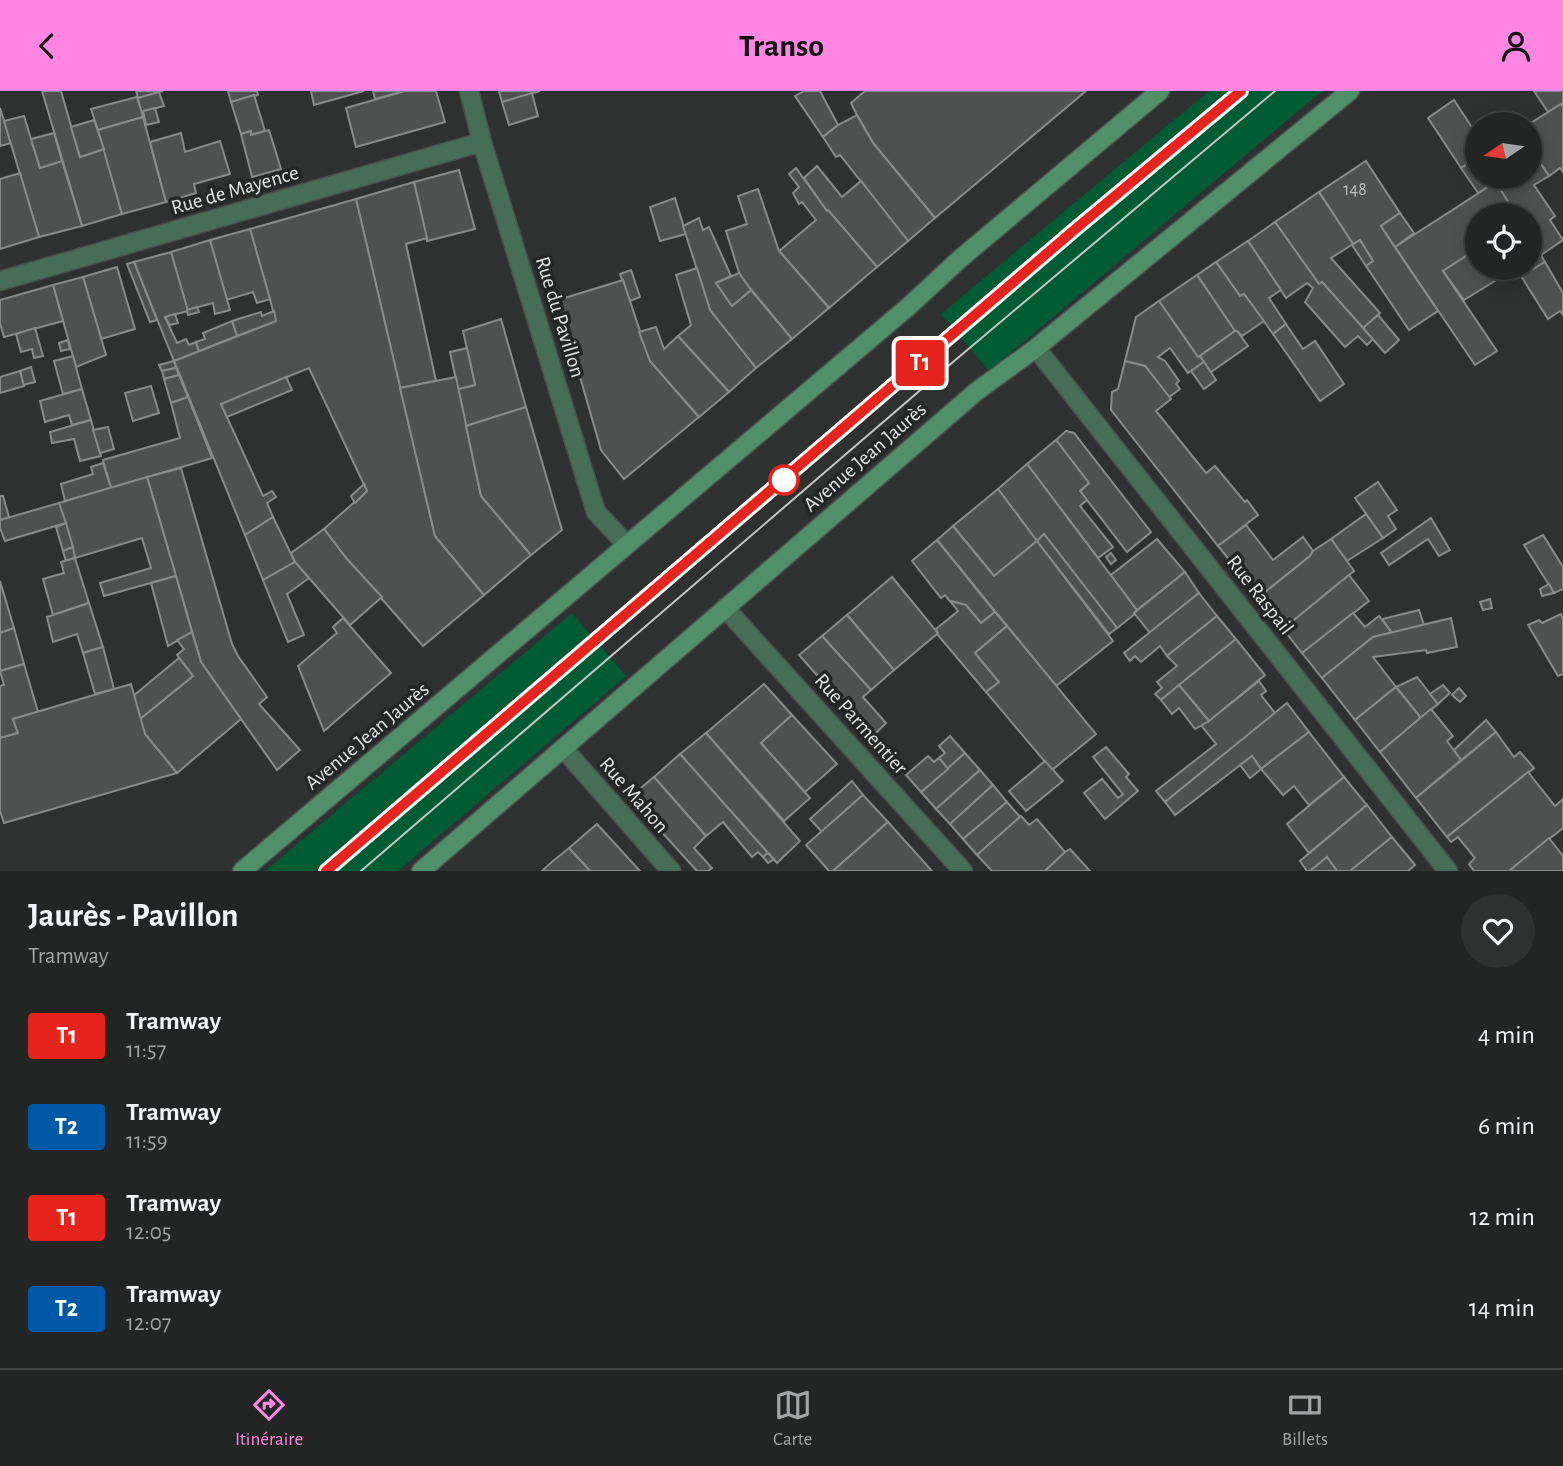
<!DOCTYPE html>
<html lang="fr">
<head>
<meta charset="utf-8">
<style>
  :root { --surface:#222523; --page:#2e3130; --text:#f1f3f6; --muted:#a2a5a6; --line:#3f4241; --accent:#fd86e2 }
  body { margin:0; font-family:"Alegreya Sans",sans-serif; background:var(--page); color:var(--text); height:100vh; display:flex; flex-direction:column; font-size:26px; white-space:nowrap }
  * { box-sizing:border-box; margin:0 }
  p { font-size:23px; color:var(--muted) }
  .icon { flex:none; width:38px; height:38px; fill:none; stroke:currentColor; stroke-width:2; stroke-linecap:round; stroke-linejoin:round }
  .map { position:relative; height:780px; overflow:hidden }
  .sheet { display:flex; flex-direction:column; background:var(--surface); flex:1 }
  .sheet>* { flex:none }
  .badge { padding:0 14px; border-radius:5px; font-size:24px; line-height:46px }
  .needle { width:46px; rotate:257deg }
  .buttons { position:absolute; left:1465px; top:21px; display:grid; gap:14px }
  .buttons a { display:grid; place-items:center; width:77px; height:77px; border-radius:50%; background:var(--surface); box-shadow:0 4px 18px #0003,0 0 0 2px var(--line); font-size:35px }
  .map>.badge { position:absolute; translate:-50% -50%; box-shadow:0 0 0 4px #fff }
  .round { display:grid; place-items:center; flex:none; width:74px; height:74px; border-radius:37px; background:var(--page) }
  .overview { display:flex; align-items:center; justify-content:space-between; height:119px; padding:0 28px }
  h1 { font-size:33px; font-weight:700; line-height:52px }
  ul { padding:0; list-style:none }
  li { display:flex; align-items:center; gap:21px; height:91px; padding:0 28px }
  li div { flex:1 }
  li b { display:block; font-size:26px }
  li em { font-style:normal }
  li .badge { min-width:77px; font-weight:700; text-align:center }
  header { display:flex; justify-content:space-between; align-items:center; height:91px; padding:0 28px; background:var(--accent); color:#111; font-size:32px; font-weight:700 }
  .tab-bar { display:flex; justify-content:space-around; align-items:center; height:98px; border-top:2px solid var(--line); background:var(--surface); font-size:19px; color:var(--muted) }
  .tab-bar a { display:grid; justify-items:center; gap:4px }
  .tab-bar .selected { color:var(--accent) }
  .map>svg:first-child { display:block }
</style>
</head>
<body>
<header><svg class="icon" aria-label="back" viewBox="0 0 24 24"><path d="M15 5l-7 7 7 7"/></svg>Transo<svg class="icon" aria-label="person" viewBox="0 0 24 24"><circle cx="12" cy="8" r="4"/><path d="M4 21q1-7 8-7t8 7"/></svg></header>
<div class="map">
<svg width="1563" height="780" viewBox="0 0 1563 780">
  <rect width="100%" height="100%" fill="#2e312f"/>
  <g fill="#015c34">
    <polygon points="1209,0 1322,0 989,280 941,223"/>
    <polygon points="572,522 626,585 398,780 265,780"/>
  </g>
  <g fill="#4e514f" stroke="#888b89" stroke-width="2">
    <polygon points="42,0 61,0 80,66 104,58 122,123 82,135"/>
    <polygon points="136,0 163,0 138,7"/>
    <polygon points="228,0 257,0 258,4 231,11"/>
    <polygon points="311,0 364,0 314,14"/>
    <polygon points="373,0 405,0 375,8"/>
    <polygon points="405,0 436,0 445,31 356,56 346,17"/>
    <polygon points="499,0 540,0 502,11"/>
    <polygon points="804,0 820,0 838,34 823,46 795,5"/>
    <polygon points="865,0 1086,0 935,127 873,52 857,24 851,12"/>
    <polygon points="1534,0 1563,0 1563,16 1561,13 1548,21"/>
    <polygon points="159,1 164,15 141,21 138,7"/>
    <polygon points="532,2 538,25 509,34 502,11"/>
    <polygon points="254,4 265,40 251,44 251,40 241,43 231,11"/>
    <polygon points="137,6 143,26 98,39 91,18"/>
    <polygon points="1454,9 1477,44 1477,67 1461,77 1428,27"/>
    <polygon points="1561,13 1563,16 1563,81 1560,77 1549,85 1530,57 1529,33"/>
    <polygon points="0,17 11,52 0,55"/>
    <polygon points="155,17 159,31 146,34 143,20"/>
    <polygon points="857,24 873,52 935,127 908,150 840,64 836,66 823,46 838,34"/>
    <polygon points="24,25 40,77 62,70 82,135 39,146 4,30"/>
    <polygon points="143,26 166,111 122,123 98,39"/>
    <polygon points="94,29 104,58 80,66 71,36"/>
    <polygon points="269,39 281,78 252,86 241,43 251,40 251,44"/>
    <polygon points="54,42 62,70 40,77 31,48"/>
    <polygon points="181,42 185,61 220,50 230,83 194,93 196,102 166,111 150,51"/>
    <polygon points="1530,57 1549,85 1534,94 1555,125 1550,129 1563,149 1541,164 1530,146 1530,124 1516,124 1496,91 1478,102 1461,77 1477,67 1477,86 1530,86"/>
    <polygon points="1366,70 1400,122 1381,135 1438,220 1409,239 1366,175 1373,170 1360,149 1353,153 1319,101"/>
    <polygon points="817,75 842,106 861,90 908,150 877,176 828,119 827,120 804,87"/>
    <polygon points="796,77 827,120 828,119 877,176 829,217 779,160 816,129 802,111 799,113 793,102 799,96 789,83"/>
    <polygon points="459,79 475,138 427,150 414,91"/>
    <polygon points="20,82 39,146 0,158 0,88"/>
    <polygon points="414,91 427,147 406,153 436,290 400,297 356,108"/>
    <polygon points="1496,91 1516,124 1477,124 1477,158 1443,180 1497,260 1475,274 1395,156"/>
    <polygon points="758,98 779,160 829,217 792,248 740,185 726,140 747,133 738,105"/>
    <polygon points="1319,101 1353,153 1331,167 1380,222 1363,237 1322,191 1319,193 1275,131"/>
    <polygon points="675,107 686,143 660,150 650,116"/>
    <polygon points="356,108 435,445 484,504 423,555 347,468 324,438 367,400 309,277 221,313 263,405 272,400 276,406 267,412 273,426 245,444 174,270 276,230 250,138"/>
    <polygon points="1400,122 1414,142 1395,156 1381,135"/>
    <polygon points="699,127 703,139 709,136 731,185 716,192 732,215 751,199 792,248 756,277 710,219 683,135"/>
    <polygon points="1275,131 1319,193 1322,191 1373,248 1367,254 1358,245 1345,256 1305,211 1313,197 1307,192 1286,207 1248,150"/>
    <polygon points="250,138 270,208 257,212 253,201 226,209 210,149"/>
    <polygon points="1530,146 1545,171 1521,185 1517,177 1530,177"/>
    <polygon points="210,149 230,219 215,223 213,212 187,219 171,161"/>
    <polygon points="1360,149 1373,170 1366,175 1352,154"/>
    <polygon points="1248,150 1281,199 1269,207 1286,233 1273,243 1244,203 1240,205 1216,171"/>
    <polygon points="1477,158 1477,177 1516,177 1464,209 1443,180"/>
    <polygon points="171,161 188,220 165,226 177,252 186,248 189,254 196,251 199,260 174,270 134,171"/>
    <polygon points="134,171 157,229 150,231 127,173"/>
    <polygon points="1216,171 1240,205 1244,203 1264,230 1242,245 1237,240 1235,240 1197,184"/>
    <polygon points="1545,171 1563,202 1563,224 1560,220 1548,228 1521,185"/>
    <polygon points="117,176 135,238 101,248 83,186"/>
    <polygon points="697,177 710,219 756,277 729,301 678,245 691,234 676,184"/>
    <polygon points="631,179 640,206 630,210 620,183"/>
    <polygon points="739,182 751,199 732,215 716,192"/>
    <polygon points="1197,184 1235,240 1198,266 1159,210"/>
    <polygon points="83,186 106,264 76,276 53,194"/>
    <polygon points="623,189 650,270 699,326 624,388 601,359 558,209"/>
    <polygon points="53,194 63,230 4,246 0,232 0,209"/>
    <polygon points="1159,210 1198,266 1200,265 1204,271 1188,282 1170,257 1158,266 1165,270 1179,290 1176,293 1180,298 1169,306 1145,275 1125,270 1136,226"/>
    <polygon points="197,216 199,221 188,224 187,219"/>
    <polygon points="274,220 276,230 237,245 232,230 261,221 262,225"/>
    <polygon points="175,223 178,232 170,234 165,226"/>
    <polygon points="1378,224 1399,249 1385,262 1363,237"/>
    <polygon points="501,228 526,316 466,335 458,298 475,294 463,240"/>
    <polygon points="232,230 237,245 199,260 196,251 205,248 203,242"/>
    <polygon points="1286,233 1303,258 1315,250 1344,293 1320,310 1273,243"/>
    <polygon points="656,236 664,258 678,245 729,301 699,326 650,270 639,241"/>
    <polygon points="35,237 43,265 34,267 32,258 21,261 16,243"/>
    <polygon points="1235,240 1237,240 1248,255 1211,281 1200,265"/>
    <polygon points="68,249 70,258 61,260 59,252"/>
    <polygon points="467,257 475,294 458,298 450,261"/>
    <polygon points="73,265 82,298 63,303 54,270"/>
    <polygon points="174,270 176,277 162,280 159,274"/>
    <polygon points="1125,270 1145,275 1171,308 1156,320 1206,382 1215,375 1245,411 1247,409 1258,424 1218,455 1111,319 1112,301 1118,298"/>
    <polygon points="1204,271 1216,289 1204,298 1191,280"/>
    <polygon points="31,276 35,291 23,294 20,280"/>
    <polygon points="176,277 179,284 164,288 162,280"/>
    <polygon points="20,280 24,295 0,302 0,286"/>
    <polygon points="179,284 188,306 171,312 164,288"/>
    <polygon points="286,286 292,299 227,326 221,313"/>
    <polygon points="456,286 481,405 531,464 484,504 435,445 400,297"/>
    <polygon points="151,295 159,322 133,330 125,302"/>
    <polygon points="82,298 91,329 72,334 69,324 45,331 40,310"/>
    <polygon points="188,306 212,367 111,397 103,369 180,347 171,312"/>
    <polygon points="526,316 562,439 531,464 481,405 466,335"/>
    <polygon points="91,329 101,365 80,370 74,348 52,352 50,341"/>
    <polygon points="108,336 114,358 100,362 93,339"/>
    <polygon points="1066,340 1074,342 1151,441 1127,461 1080,400 1089,392 1056,349"/>
    <polygon points="1056,349 1089,392 1080,400 1087,409 1080,415 1113,456 1098,467 1027,373"/>
    <polygon points="103,372 111,397 65,410 61,393 93,383 91,376"/>
    <polygon points="1027,373 1137,519 1134,522 1135,523 1117,537 1044,443 1037,450 998,398"/>
    <polygon points="181,377 232,553 238,565 267,606 259,613 300,659 277,679 201,571 147,386"/>
    <polygon points="147,386 176,485 104,505 100,492 151,477 142,447 75,467 59,412"/>
    <polygon points="1378,391 1397,419 1388,425 1396,438 1383,447 1355,407"/>
    <polygon points="364,393 367,400 355,412 351,405"/>
    <polygon points="998,398 1037,450 994,485 953,435"/>
    <polygon points="0,405 3,405 9,426 0,429"/>
    <polygon points="59,412 66,432 5,450 0,437 0,429"/>
    <polygon points="1366,423 1383,447 1347,470 1331,448"/>
    <polygon points="273,426 295,471 263,489 245,444"/>
    <polygon points="1431,427 1450,459 1439,465 1428,448 1389,474 1381,462"/>
    <polygon points="66,432 73,456 63,460 56,436"/>
    <polygon points="1246,434 1273,469 1303,446 1313,460 1310,465 1259,506 1218,455"/>
    <polygon points="953,435 994,485 1037,450 1113,550 1056,595 937,449"/>
    <polygon points="324,438 347,468 382,506 350,534 295,471 291,462"/>
    <polygon points="1044,443 1117,537 1109,543 1037,450"/>
    <polygon points="1543,444 1563,476 1563,498 1554,502 1524,454"/>
    <polygon points="1157,448 1185,481 1137,519 1111,484"/>
    <polygon points="1331,448 1354,480 1283,538 1259,506 1310,465 1313,460"/>
    <polygon points="937,449 995,521 981,532 966,514 950,510 945,504 941,507 912,470"/>
    <polygon points="73,456 75,467 66,470 63,460"/>
    <polygon points="1111,462 1116,469 1111,473 1106,466"/>
    <polygon points="75,467 89,512 53,524 43,488 64,482 61,471"/>
    <polygon points="295,471 309,487 287,503 304,544 288,551 263,489"/>
    <polygon points="1185,481 1199,502 1150,542 1134,522"/>
    <polygon points="1349,484 1369,510 1302,562 1283,538"/>
    <polygon points="176,485 192,541 168,555 151,492"/>
    <polygon points="892,486 938,542 894,579 847,524"/>
    <polygon points="0,490 14,537 0,542"/>
    <polygon points="1549,493 1554,502 1542,505 1540,498"/>
    <polygon points="1199,502 1217,525 1167,565 1160,555 1141,571 1135,565 1130,570 1124,562"/>
    <polygon points="1490,508 1492,517 1483,519 1480,511"/>
    <polygon points="950,510 966,514 981,532 995,521 1007,535 975,562 999,591 986,601 937,543 938,542 936,538 958,520"/>
    <polygon points="89,512 103,556 83,562 77,543 53,551 47,526"/>
    <polygon points="1419,519 1424,534 1392,542 1382,528"/>
    <polygon points="1353,522 1365,536 1379,525 1392,542 1373,546 1322,587 1302,562"/>
    <polygon points="1561,523 1563,528 1563,583 1558,585 1528,534 1539,529 1542,532"/>
    <polygon points="847,524 894,579 871,599 822,545"/>
    <polygon points="1217,525 1236,548 1161,609 1155,603 1162,597 1157,591 1177,575 1167,565"/>
    <polygon points="343,527 391,582 324,640 298,575 337,542 333,536"/>
    <polygon points="1451,527 1457,556 1427,562 1426,559 1373,566 1396,596 1355,629 1322,587 1373,546"/>
    <polygon points="1007,535 1096,643 1052,679 986,601 999,591 975,562"/>
    <polygon points="14,537 24,573 0,580 0,542"/>
    <polygon points="192,541 201,571 241,628 177,682 145,643 140,628 193,585 177,564 184,558 177,549"/>
    <polygon points="822,545 871,599 863,606 886,632 872,646 799,564"/>
    <polygon points="1236,548 1265,584 1209,630 1179,594"/>
    <polygon points="103,556 114,598 95,603 83,562"/>
    <polygon points="179,567 193,585 140,628 133,605"/>
    <polygon points="24,573 38,621 13,628 18,642 0,647 0,595 4,594 0,580"/>
    <polygon points="1417,586 1438,613 1421,627 1396,596"/>
    <polygon points="1259,590 1266,600 1261,604 1275,622 1165,711 1156,700 1216,653 1201,634 1209,630"/>
    <polygon points="131,593 145,643 177,682 4,732 0,720 0,647 18,642 13,628"/>
    <polygon points="764,593 792,624 761,652 810,707 784,730 706,642"/>
    <polygon points="1179,594 1209,630 1195,638 1179,617 1172,623 1161,609"/>
    <polygon points="1443,594 1450,602 1438,613 1430,603"/>
    <polygon points="1396,596 1421,627 1380,661 1355,629"/>
    <polygon points="1459,597 1466,605 1460,611 1452,604"/>
    <polygon points="1287,612 1309,641 1261,678 1252,665 1175,724 1165,711"/>
    <polygon points="1431,618 1453,645 1447,650 1461,669 1416,707 1380,661"/>
    <polygon points="792,624 837,673 805,701 761,652"/>
    <polygon points="1486,629 1496,641 1461,669 1454,659"/>
    <polygon points="1309,641 1344,686 1309,714 1294,695 1283,704 1261,678"/>
    <polygon points="1496,641 1514,666 1520,661 1534,677 1447,746 1416,707"/>
    <polygon points="706,642 800,750 777,772 680,663"/>
    <polygon points="950,645 965,662 948,678 939,667 945,662 939,655"/>
    <polygon points="1106,656 1129,683 1126,686 1138,700 1105,728 1084,702 1102,688 1118,707 1123,703 1093,666"/>
    <polygon points="965,662 980,679 936,718 921,701"/>
    <polygon points="680,663 768,762 763,766 758,761 752,766 723,731 706,745 654,686"/>
    <polygon points="928,665 934,671 939,667 948,678 921,701 906,684"/>
    <polygon points="1252,665 1261,678 1250,687 1240,674"/>
    <polygon points="1045,670 1063,690 1026,720 1009,700"/>
    <polygon points="980,679 993,694 950,733 936,718"/>
    <polygon points="1528,681 1555,715 1563,708 1563,737 1509,780 1474,780 1469,773 1475,767 1458,746 1451,751 1447,746"/>
    <polygon points="654,686 706,745 694,757 712,777 708,780 697,780 630,706"/>
    <polygon points="1344,686 1367,714 1309,762 1287,733"/>
    <polygon points="852,690 863,704 822,741 810,728"/>
    <polygon points="993,694 1007,711 963,748 950,733"/>
    <polygon points="863,704 888,731 833,780 829,780 806,754"/>
    <polygon points="1007,711 1020,726 977,764 963,748"/>
    <polygon points="1367,714 1392,746 1350,780 1337,780 1327,766 1310,780 1307,780 1300,770"/>
    <polygon points="1021,725 1029,734 1037,728 1065,761 1045,780 992,780 977,764"/>
    <polygon points="888,731 932,780 833,780"/>
    <polygon points="597,733 640,780 590,780 569,757"/>
    <polygon points="1392,746 1415,774 1408,780 1350,780"/>
    <polygon points="1549,747 1563,765 1563,780 1509,780"/>
    <polygon points="569,757 590,780 542,780 553,770"/>
    <polygon points="1070,758 1090,780 1045,780 1065,761"/>
    <polygon points="768,762 774,768 768,772 763,766"/>
    <polygon points="1327,766 1337,780 1310,780"/>
  </g>
  <g fill="none" stroke-linecap="round" stroke-linejoin="round">
    <defs>
      <g id="street">
        <polyline points="469,0 482,51 596,421 627,454"/>
        <polyline points="0,190 482,51"/>
        <polyline points="1036,257 1448,780"/>
        <polyline points="725,517 963,780"/>
        <polyline points="563,657 671,780"/>
      </g>
      <g id="secondary">
        <polyline points="242,780 908,216 961,167 1160,0"/>
        <polyline points="421,780 977,300 1036,257 1350,0"/>
      </g>
    </defs>
    <use href="#street" stroke="#4b4e4c" stroke-width="21"/>
    <use href="#secondary" stroke="#4b4e4c" stroke-width="21"/>
    <use href="#street" stroke="#466d55" stroke-width="18"/>
    <use href="#secondary" stroke="#4f8f69" stroke-width="18"/>
    <g stroke="#c5c7c6" stroke-width="2">
      <polyline points="326,780 1073,140 1241,0"/>
      <polyline points="361,780 953,271 1275,0"/>
    </g>
  </g>
  <g fill="none" stroke-linecap="round" stroke-linejoin="round">
    <defs>
      <polyline id="line" points="326,780 1073,140 1241,0"/>
    </defs>
    <use href="#line" stroke="#fff" stroke-width="16"/>
    <use href="#line" stroke="#e5251d" stroke-width="10"/>
  </g>
  <circle fill="#fff" stroke="#e5251d" stroke-width="3.5" cx="784" cy="389" r="14"/>
  <g text-anchor="middle" dominant-baseline="central" stroke-width="7" stroke-linejoin="round" paint-order="stroke">
    <g font-size="18" fill="#bdbfbe">
      <text x="1355" y="99">148</text>
    </g>
    <g font-size="21" fill="#e2e4e3" stroke="#242725">
      <text transform="translate(235 99) rotate(-16)">Rue de Mayence</text>
      <text transform="translate(560 226) rotate(73)">Rue du Pavillon</text>
      <text transform="translate(865 366) rotate(-41)">Avenue Jean Jaurès</text>
      <text transform="translate(1260 504) rotate(52)">Rue Raspail</text>
      <text transform="translate(861 633) rotate(48)">Rue Parmentier</text>
      <text transform="translate(367 645) rotate(-40)">Avenue Jean Jaurès</text>
      <text transform="translate(634 704) rotate(49)">Rue Mahon</text>
    </g>
  </g>
</svg>
<div class="buttons">
<a><svg class="needle" viewBox="-14 -14 28 28"><path d="M0-13l5 13h-10z" fill="#e53935"/><path d="M0 13l5-13h-10z" fill="#a2a5a6"/></svg></a>
<a><svg class="icon" aria-label="locate" viewBox="0 0 24 24"><circle cx="12" cy="12" r="6"/><path d="M12 2v4M12 18v4M2 12h4M18 12h4"/></svg></a>
</div>
<b class="badge" style="left:920px;top:272px;background:#e5251d;color:#fff">T1</b>
</div>
<section class="sheet">
<div class="overview"><div><h1>Jaurès - Pavillon</h1><p>Tramway</p></div><a class="round"><svg class="icon" aria-label="heart" viewBox="0 0 24 24"><path d="M12 20l-8-8c-3-5 5-10 8-4 3-6 11-1 8 4z"/></svg></a></div>
<ul>
<li><span class="badge" style="background:#e5251d;color:#fff">T1</span><div><b>Tramway</b><p>11:57</p></div><em>4 min</em></li>
<li><span class="badge" style="background:#0059a6;color:#fff">T2</span><div><b>Tramway</b><p>11:59</p></div><em>6 min</em></li>
<li><span class="badge" style="background:#e5251d;color:#fff">T1</span><div><b>Tramway</b><p>12:05</p></div><em>12 min</em></li>
<li><span class="badge" style="background:#0059a6;color:#fff">T2</span><div><b>Tramway</b><p>12:07</p></div><em>14 min</em></li>
</ul>
</section>
<nav class="tab-bar">
<a class="selected"><svg class="icon" aria-label="directions" viewBox="0 0 24 24"><path d="M12 3l9 9-9 9-9-9zM9 14v-3h6M13 9l2 2-2 2"/></svg>Itinéraire</a>
<a><svg class="icon" aria-label="map" viewBox="0 0 24 24"><path d="M3 6l6-2 6 2 6-2v14l-6 2-6-2-6 2zM9 4v14M15 6v14"/></svg>Carte</a>
<a><svg class="icon" aria-label="tickets" viewBox="0 0 24 24"><path d="M3 7h18v10H3zM15 7v10"/></svg>Billets</a>
</nav>
</body>
</html>
